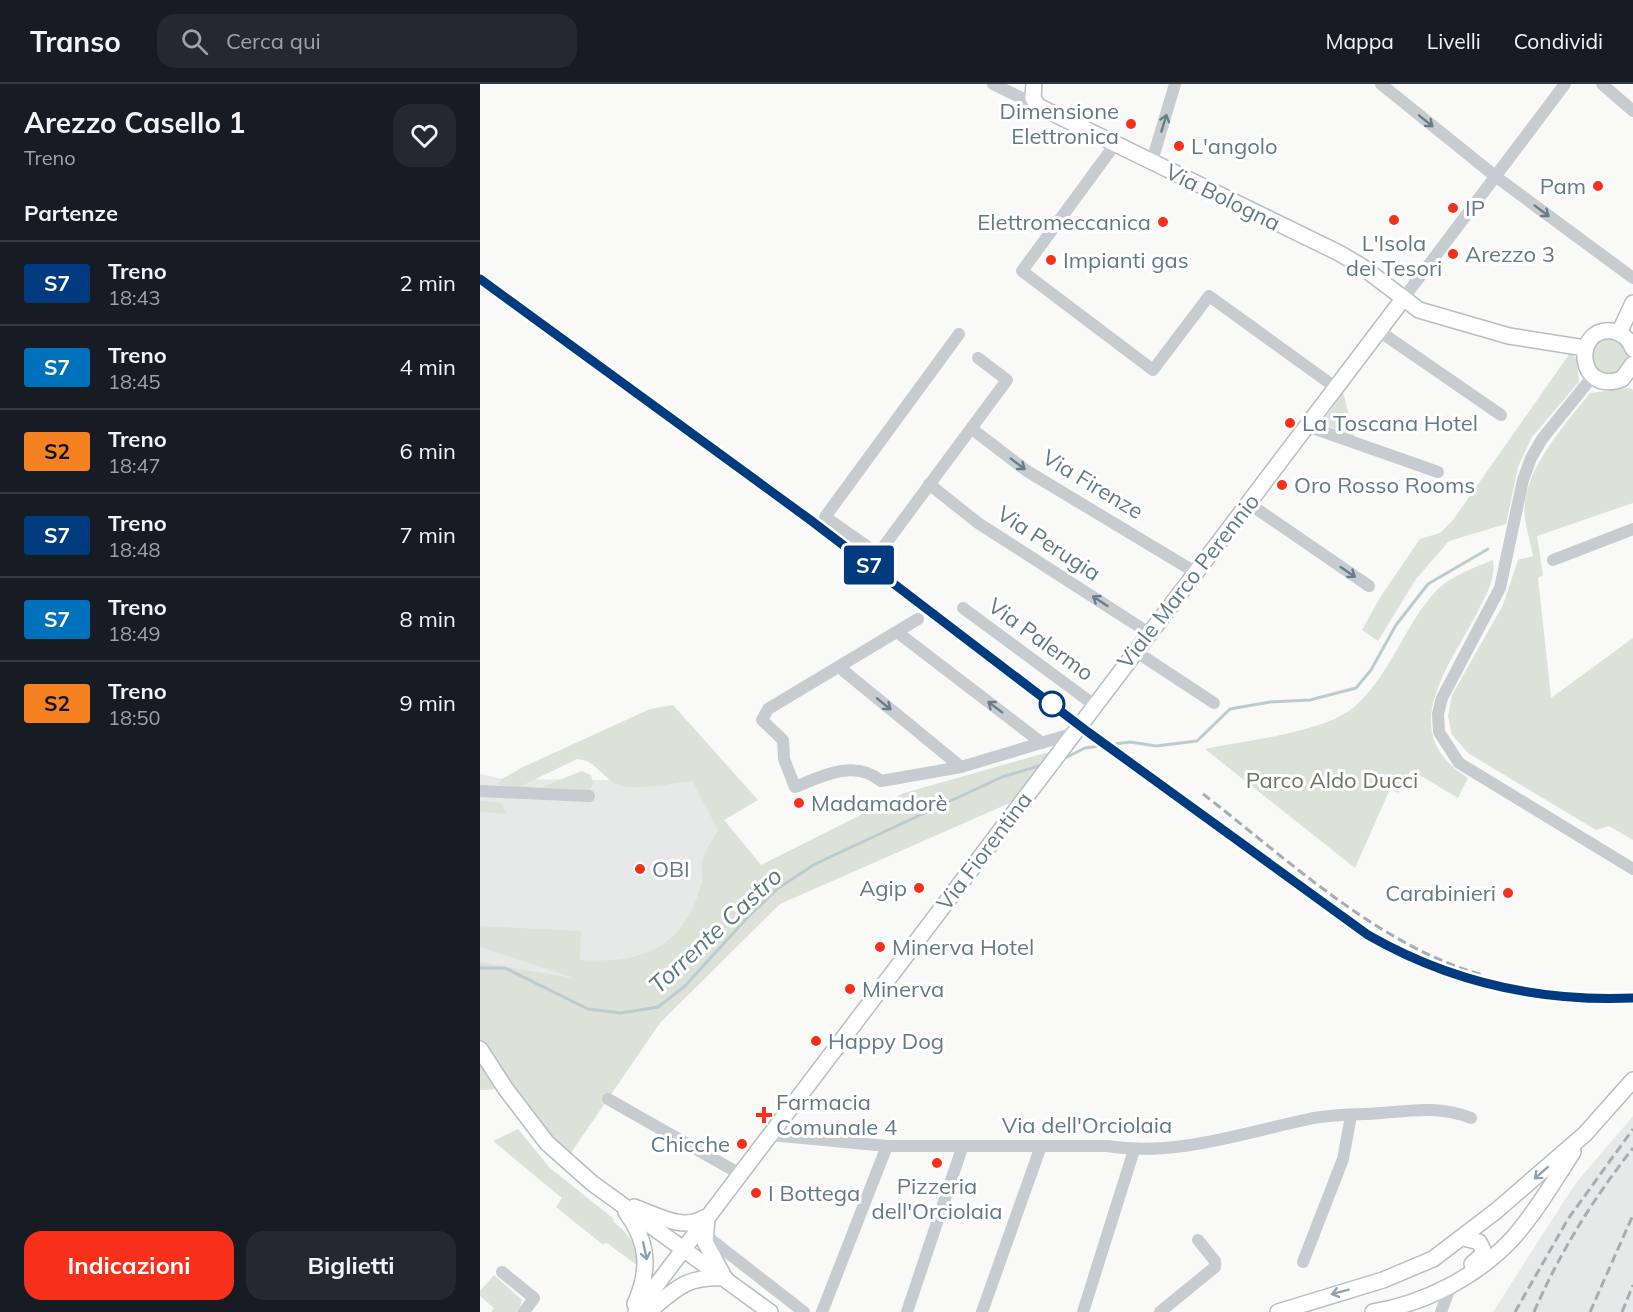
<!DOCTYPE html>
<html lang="it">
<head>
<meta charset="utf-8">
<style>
  :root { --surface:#171b24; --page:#242831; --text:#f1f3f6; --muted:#9ea1a6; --line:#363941; --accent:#f6301b }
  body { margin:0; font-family:Mulish,sans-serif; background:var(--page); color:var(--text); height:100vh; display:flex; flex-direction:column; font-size:22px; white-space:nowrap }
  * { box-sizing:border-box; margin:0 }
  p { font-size:20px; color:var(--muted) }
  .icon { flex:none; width:33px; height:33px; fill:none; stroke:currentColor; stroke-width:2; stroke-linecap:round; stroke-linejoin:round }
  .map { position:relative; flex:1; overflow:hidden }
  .side { display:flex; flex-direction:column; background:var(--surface); width:480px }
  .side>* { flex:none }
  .badge { padding:0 12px; border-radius:4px; font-size:21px; line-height:39px }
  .map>.badge { position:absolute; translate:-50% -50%; box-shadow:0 0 0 3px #fff }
  h2 { padding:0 24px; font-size:22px; line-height:54px }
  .round { display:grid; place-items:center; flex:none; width:63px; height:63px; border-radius:18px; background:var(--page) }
  .head { display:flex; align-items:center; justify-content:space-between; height:102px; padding:0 24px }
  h1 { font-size:28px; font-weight:700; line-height:45px }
  .button { display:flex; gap:12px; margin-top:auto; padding:12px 24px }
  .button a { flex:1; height:69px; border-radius:18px; background:var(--accent); color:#fff; font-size:24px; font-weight:700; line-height:69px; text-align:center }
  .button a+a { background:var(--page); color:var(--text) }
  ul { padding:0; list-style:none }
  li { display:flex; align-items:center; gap:18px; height:84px; padding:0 24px; border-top:2px solid var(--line) }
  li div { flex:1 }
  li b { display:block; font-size:22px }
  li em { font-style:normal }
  li .badge { min-width:66px; font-weight:700; text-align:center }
  header { display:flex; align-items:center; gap:36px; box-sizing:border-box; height:84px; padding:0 30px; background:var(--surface); border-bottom:2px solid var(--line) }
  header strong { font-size:28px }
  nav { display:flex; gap:33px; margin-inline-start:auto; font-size:21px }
  .search { width:420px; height:54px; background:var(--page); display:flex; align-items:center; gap:15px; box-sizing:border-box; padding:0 21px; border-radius:18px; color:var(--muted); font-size:22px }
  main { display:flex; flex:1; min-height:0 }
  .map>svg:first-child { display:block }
</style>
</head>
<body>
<header>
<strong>Transo</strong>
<div class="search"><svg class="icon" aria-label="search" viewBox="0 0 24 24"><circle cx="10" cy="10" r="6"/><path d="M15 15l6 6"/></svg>Cerca qui</div>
<nav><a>Mappa</a><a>Livelli</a><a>Condividi</a></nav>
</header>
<main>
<section class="side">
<div class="head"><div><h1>Arezzo Casello 1</h1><p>Treno</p></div><a class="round"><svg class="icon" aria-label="heart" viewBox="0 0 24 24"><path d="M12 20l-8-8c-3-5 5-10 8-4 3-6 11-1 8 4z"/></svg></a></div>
<h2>Partenze</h2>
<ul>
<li><span class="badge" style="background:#003b80;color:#fff">S7</span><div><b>Treno</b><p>18:43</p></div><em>2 min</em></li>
<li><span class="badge" style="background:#0072bc;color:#fff">S7</span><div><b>Treno</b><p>18:45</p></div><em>4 min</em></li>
<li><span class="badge" style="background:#f58220;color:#111">S2</span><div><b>Treno</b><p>18:47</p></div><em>6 min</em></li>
<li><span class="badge" style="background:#003b80;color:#fff">S7</span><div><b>Treno</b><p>18:48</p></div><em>7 min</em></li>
<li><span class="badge" style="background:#0072bc;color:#fff">S7</span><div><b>Treno</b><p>18:49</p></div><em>8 min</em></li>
<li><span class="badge" style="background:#f58220;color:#111">S2</span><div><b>Treno</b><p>18:50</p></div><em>9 min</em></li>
</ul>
<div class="button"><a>Indicazioni</a><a>Biglietti</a></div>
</section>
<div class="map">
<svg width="1153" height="1228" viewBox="0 0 1153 1228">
  <rect width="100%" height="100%" fill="#f9f9f7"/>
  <g fill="#e7e9e8">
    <polygon points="0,690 22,695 212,697 281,781 179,894 146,903 0,878"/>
    <polygon points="1153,1032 1153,1228 1013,1228 1095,1100"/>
  </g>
  <g fill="#dce2d7">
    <circle cx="1129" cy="272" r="18"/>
    <polygon points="1090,269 1097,275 1099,298 1052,353 1038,383 1026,440 969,457 936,495 898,557 882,546 901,512 940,455 960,449 973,436"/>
    <path d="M1150 304 1153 306V419L1057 452 1063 491 1058 494 1071 614 1153 554V756L1129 742 1116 746 988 669 972 651 968 632 972 611 1023 521 1038 476 1053 472C1051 460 1047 448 1045 435 1039 390 1084 342 1110 309Z"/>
    <polygon points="863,308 875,354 842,339"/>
    <path d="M1013 476C1016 496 1006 510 998 527 969 584 914 648 988 694L978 714 931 686 918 709 910 705 875 784 725 665C766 656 844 649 874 623 911 591 924 541 956 507 970 492 994 484 1013 476Z"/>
    <path d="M193 621 278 716 244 736 281 781 424 709 569 668 532 718 300 820 180 939 86 1076 26 1005 0 1006V878L94 894 0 863V842L101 847 100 876C163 880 205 864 222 797 223 791 221 785 222 779 223 769 233 756 238 746L212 697C194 699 152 708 136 700 121 692 115 676 97 675L39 703 18 701 22 695 43 683 170 625Z"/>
    <polygon points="102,687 111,691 113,699 110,706 62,703"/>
    <polygon points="0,717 21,719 27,730 0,728"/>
    <path d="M38 1045 70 1084 134 1135 133 1137C153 1154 155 1160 162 1185L127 1159 122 1160 76 1123 82 1114 13 1057Z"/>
    <polygon points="14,1191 42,1216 38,1228 11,1228 14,1224 0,1212 0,1207"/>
  </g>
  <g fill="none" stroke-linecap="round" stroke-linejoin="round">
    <g stroke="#bcccce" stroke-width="3">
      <polyline points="583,675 605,664 650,658 676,662 717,657 750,625 790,618 830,616 876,604 891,586 916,541 948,500 1008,465"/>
      <polyline points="0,884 25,884 108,925 141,929 178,923 205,902 267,834 297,805 335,780 522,693 562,681"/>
    </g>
    <defs>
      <g id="major">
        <polyline points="554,0 553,14 558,22 859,169 881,182 939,226 1029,252 1105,264"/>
        <polyline points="1139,249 1153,219"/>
        <path d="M1153 265C1150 256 1142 249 1132 247 1092 243 1097 312 1142 295L1153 280"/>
        <polyline points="0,965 25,1004 67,1059 112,1099 290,1228"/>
        <path d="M154 1123C177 1131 202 1147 224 1134"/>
        <path d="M146 1128C169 1159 170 1186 155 1220"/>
        <polyline points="227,1134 225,1158 242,1189"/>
        <polyline points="984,1154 999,1158 1003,1166 1002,1171 992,1180"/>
        <polyline points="156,1228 923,215"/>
        <path d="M168 1228C197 1204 206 1192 245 1194"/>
        <polyline points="798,1228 903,1196 953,1175 1016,1127 1105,1050 1153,996"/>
        <path d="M893 1228C944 1220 998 1192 1033 1154 1056 1128 1074 1097 1093 1068"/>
      </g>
    </defs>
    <use href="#major" stroke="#b7bec1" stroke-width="18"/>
    <g stroke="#c6cccf" stroke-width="12">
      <polyline points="513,0 558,22"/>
      <polyline points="901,0 1015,92 1153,194"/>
      <polyline points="1122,0 1153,27"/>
      <polyline points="636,59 542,187 673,286 729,212 855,303"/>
      <polyline points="672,77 695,0"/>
      <polyline points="923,215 1085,0"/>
      <polyline points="899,247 1021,331"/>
      <polyline points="479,250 345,433 398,470 527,296 498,274"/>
      <polyline points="1113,292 1062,355 1051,374 1043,396 1020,504 962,614 958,630 959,648 979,679 1153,785"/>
      <polyline points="827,342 958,388"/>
      <polyline points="492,345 547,387 715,488"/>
      <polyline points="449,400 498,439 669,549"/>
      <polyline points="768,419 889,502"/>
      <polyline points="1073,476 1153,445"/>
      <polyline points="483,524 613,620"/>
      <path d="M438 535 288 625 282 636 303 656 304 675 315 703C343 692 374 675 401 697L481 683 591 650"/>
      <polyline points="417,548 562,659"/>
      <polyline points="655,567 734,619"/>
      <polyline points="359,583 481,683"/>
      <polyline points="0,707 109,712"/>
      <polyline points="128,1015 260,1090"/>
      <path d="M290 1051 407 1062H627C695 1073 763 1049 829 1035 852 1030 878 1031 902 1029 933 1026 962 1022 991 1034"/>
      <polyline points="225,1151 324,1228"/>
      <polyline points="823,1178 863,1075 871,1032"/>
      <polyline points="22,1188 54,1214 44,1228"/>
      <polyline points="342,1228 407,1062"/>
      <polyline points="427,1228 482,1064"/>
      <polyline points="502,1228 561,1062"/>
      <polyline points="603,1228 654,1066"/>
      <polyline points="680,1228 735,1183 735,1177 718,1156"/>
      <polyline points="961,1228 971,1201"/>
    </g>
    <use href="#major" stroke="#fff" stroke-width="15"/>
    <g stroke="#a4aeb3" stroke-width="3" stroke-dasharray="9 4.5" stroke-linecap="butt">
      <path d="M0 195 329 435 608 648 888 851C970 898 1059 918 1153 914"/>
      <path d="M723 710C806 774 900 863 1003 891"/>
      <polyline points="1035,1228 1088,1135 1153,1045"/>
      <path d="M1054 1228C1080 1168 1113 1115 1153 1064"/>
      <polyline points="1110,1228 1153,1131"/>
      <polyline points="1142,1228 1153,1201"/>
    </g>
  </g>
  <defs><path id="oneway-shaft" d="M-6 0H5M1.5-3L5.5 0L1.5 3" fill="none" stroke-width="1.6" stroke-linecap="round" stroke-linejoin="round" transform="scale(1.5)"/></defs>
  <g stroke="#667e89">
    <use href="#oneway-shaft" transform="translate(946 37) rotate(39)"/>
    <use href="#oneway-shaft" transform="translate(684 39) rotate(-73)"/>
    <use href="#oneway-shaft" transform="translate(1062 127) rotate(37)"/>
    <use href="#oneway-shaft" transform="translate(538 380) rotate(37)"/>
    <use href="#oneway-shaft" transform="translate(868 488) rotate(34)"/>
    <use href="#oneway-shaft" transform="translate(620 517) rotate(-147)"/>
    <use href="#oneway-shaft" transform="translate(404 620) rotate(39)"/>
    <use href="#oneway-shaft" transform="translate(515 623) rotate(-143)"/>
  </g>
  <g stroke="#90a2aa">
    <use href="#oneway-shaft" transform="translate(1061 1089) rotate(139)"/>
    <use href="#oneway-shaft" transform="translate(165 1167) rotate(78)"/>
    <use href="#oneway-shaft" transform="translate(860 1208) rotate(165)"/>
  </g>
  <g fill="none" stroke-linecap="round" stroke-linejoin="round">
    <defs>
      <path id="line" d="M0 195 329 435 608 648 888 851C970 898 1059 918 1153 914"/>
    </defs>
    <use href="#line" stroke="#fff" stroke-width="14"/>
    <use href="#line" stroke="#003b80" stroke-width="9"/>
  </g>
  <g fill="#f6301b" stroke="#fff" stroke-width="2">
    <circle cx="651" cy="40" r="6"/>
    <circle cx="699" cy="62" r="6"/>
    <circle cx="1118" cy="102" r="6"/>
    <circle cx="973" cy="124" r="6"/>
    <circle cx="914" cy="136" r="6"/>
    <circle cx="683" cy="138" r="6"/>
    <circle cx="973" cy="170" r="6"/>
    <circle cx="571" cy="176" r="6"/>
    <circle cx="810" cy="339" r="6"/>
    <circle cx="802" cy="401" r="6"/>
    <circle cx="319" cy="719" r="6"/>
    <circle cx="160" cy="785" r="6"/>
    <circle cx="439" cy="804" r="6"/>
    <circle cx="1028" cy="809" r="6"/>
    <circle cx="400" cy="863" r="6"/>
    <circle cx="370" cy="905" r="6"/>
    <circle cx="336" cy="957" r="6"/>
    <path d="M281 1022h6v6h6v6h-6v6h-6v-6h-6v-6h6z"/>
    <circle cx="262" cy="1060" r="6"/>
    <circle cx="457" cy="1079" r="6"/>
    <circle cx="276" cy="1109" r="6"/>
  </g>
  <circle fill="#fff" stroke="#003b80" stroke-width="3" cx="572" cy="620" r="12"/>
  <g text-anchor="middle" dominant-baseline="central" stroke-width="6" stroke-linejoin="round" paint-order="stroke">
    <g font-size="22" fill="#617a85" stroke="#fff" text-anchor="start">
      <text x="639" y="27" text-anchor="end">Dimensione<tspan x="639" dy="25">Elettronica</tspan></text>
      <text x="711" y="62">L'angolo</text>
      <text x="1106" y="102" text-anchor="end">Pam</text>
      <text x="985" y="124">IP</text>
      <text x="671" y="138" text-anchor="end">Elettromeccanica</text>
      <text x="914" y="159" text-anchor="middle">L'Isola<tspan x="914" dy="25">dei Tesori</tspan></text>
      <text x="985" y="170">Arezzo 3</text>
      <text x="583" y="176">Impianti gas</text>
      <text x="822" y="339">La Toscana Hotel</text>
      <text x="814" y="401">Oro Rosso Rooms</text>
      <text x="331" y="719">Madamadorè</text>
      <text x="172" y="785">OBI</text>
      <text x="427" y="804" text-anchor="end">Agip</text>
      <text x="1016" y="809" text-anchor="end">Carabinieri</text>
      <text x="412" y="863">Minerva Hotel</text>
      <text x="382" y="905">Minerva</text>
      <text x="348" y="957">Happy Dog</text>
      <text x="296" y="1018">Farmacia<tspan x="296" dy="25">Comunale 4</tspan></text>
      <text x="250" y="1060" text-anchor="end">Chicche</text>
      <text x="457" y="1102" text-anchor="middle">Pizzeria<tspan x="457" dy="25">dell'Orciolaia</tspan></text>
      <text x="288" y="1109">I Bottega</text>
    </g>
    <g font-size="22" fill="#617a85" stroke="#fff">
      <text transform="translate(743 113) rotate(26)">Via Bologna</text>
      <text transform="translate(613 400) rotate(31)">Via Firenze</text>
      <text transform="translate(569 459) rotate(33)">Via Perugia</text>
      <text transform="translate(708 497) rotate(-52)">Viale Marco Perennio</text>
      <text transform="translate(561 555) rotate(36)">Via Palermo</text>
      <text transform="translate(504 767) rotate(-53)">Via Fiorentina</text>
      <text x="607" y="1041">Via dell'Orciolaia</text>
    </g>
    <g font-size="22" fill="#697b61" stroke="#fff">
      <text x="852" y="696">Parco Aldo Ducci</text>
    </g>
    <g font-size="24" font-style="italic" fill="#5c7a7e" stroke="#fff">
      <text transform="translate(235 846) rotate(-43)">Torrente Castro</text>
    </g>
  </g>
</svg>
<b class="badge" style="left:389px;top:481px;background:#003b80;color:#fff">S7</b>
</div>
</main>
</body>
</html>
